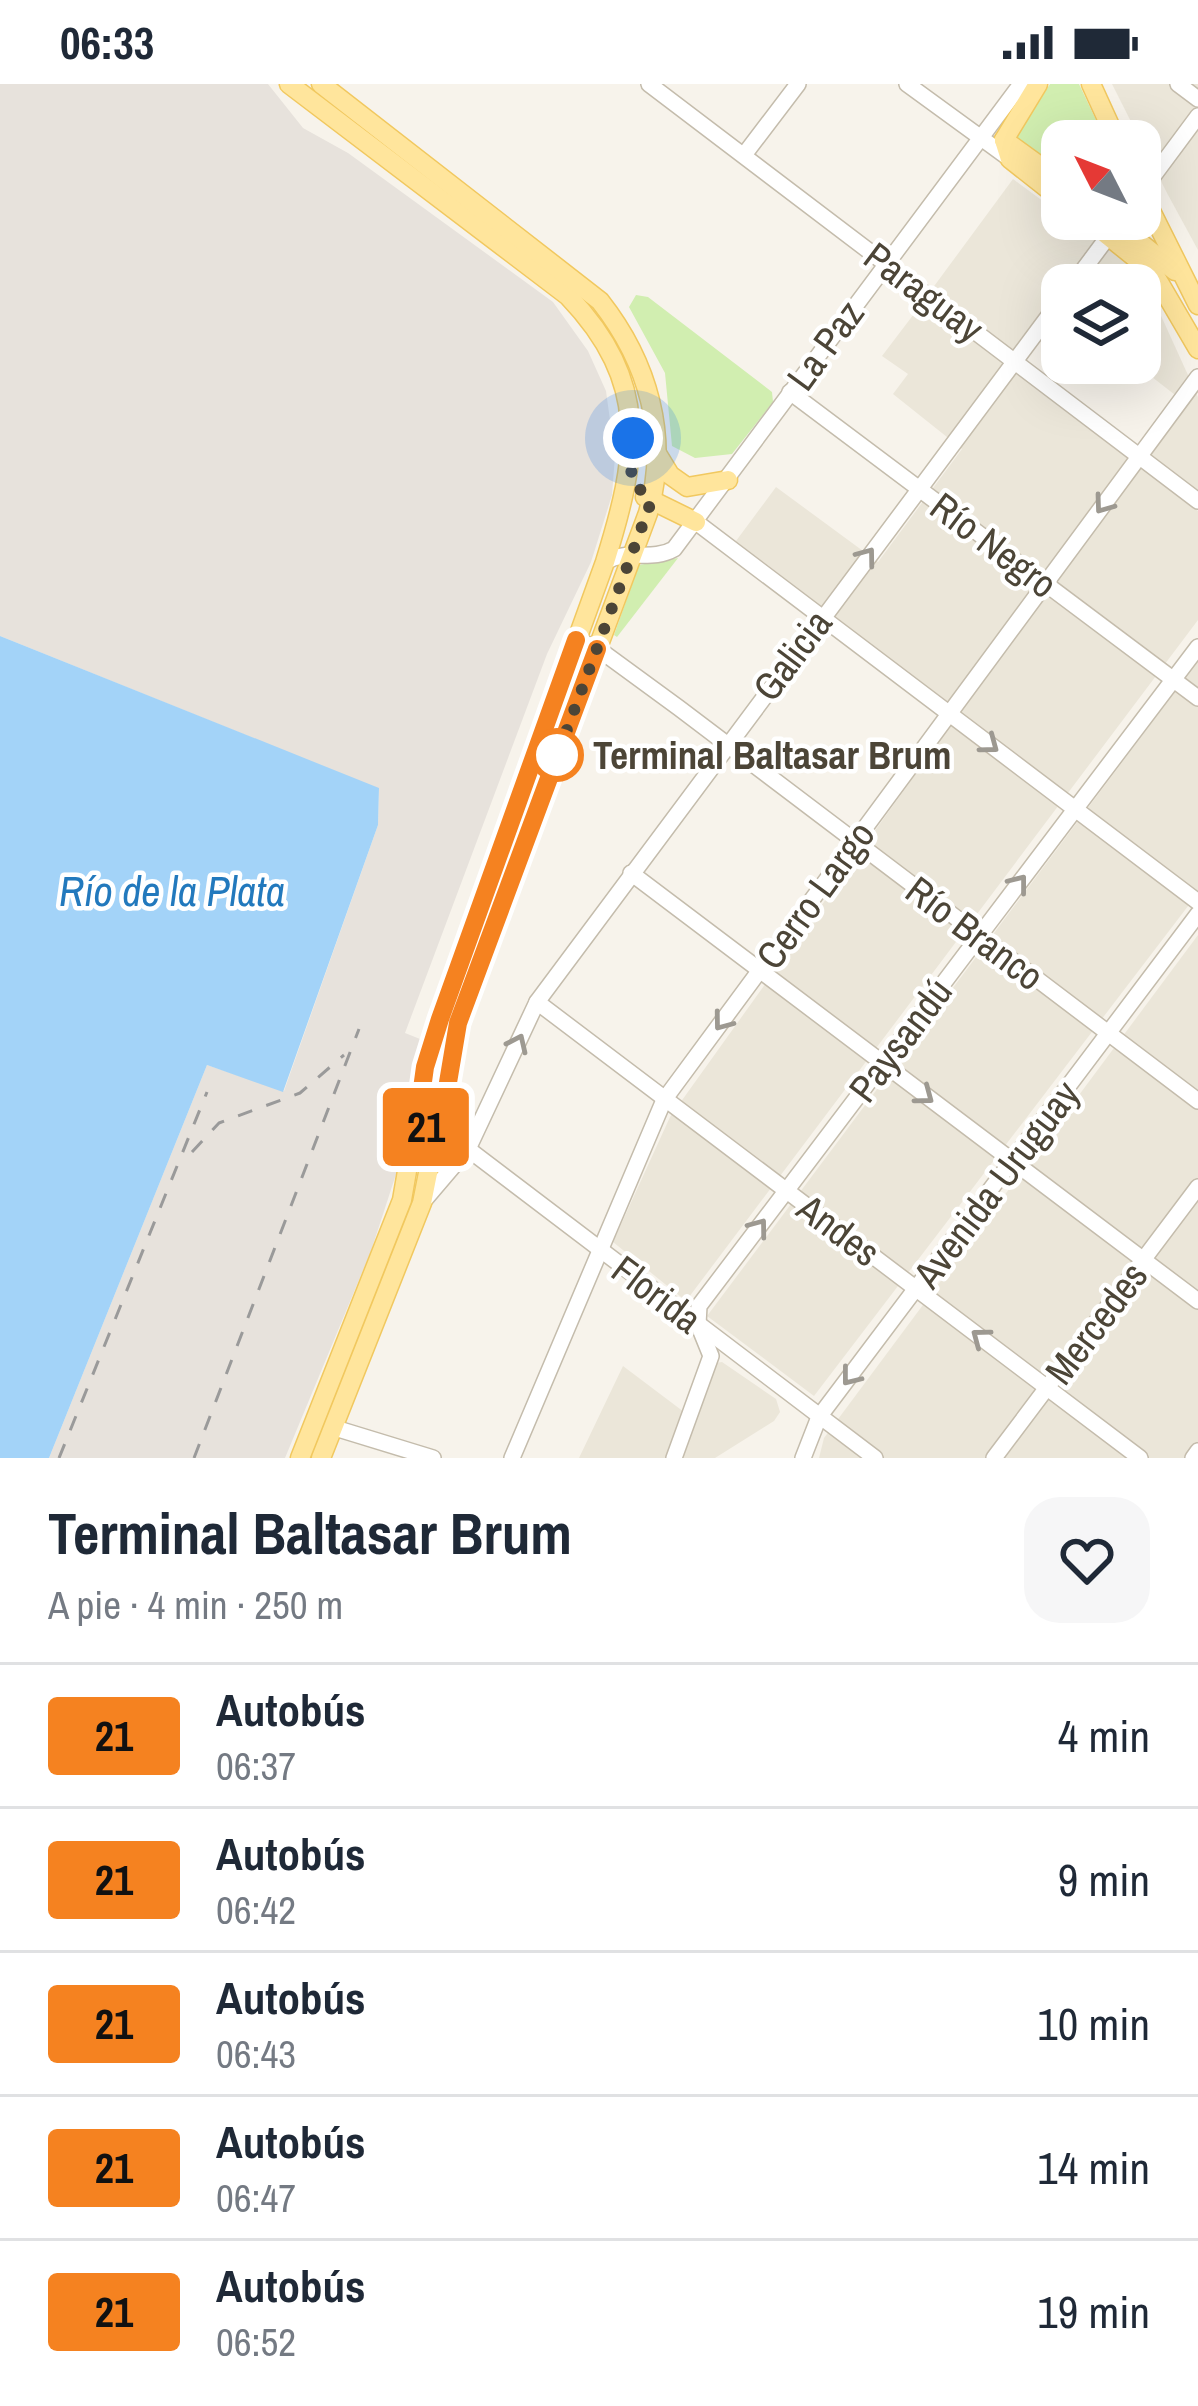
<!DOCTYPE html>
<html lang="es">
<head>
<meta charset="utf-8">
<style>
  :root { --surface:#fff; --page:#f6f6f7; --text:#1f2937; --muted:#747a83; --line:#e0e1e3 }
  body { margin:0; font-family:"Archivo Narrow",sans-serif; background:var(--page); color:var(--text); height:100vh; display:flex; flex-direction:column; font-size:45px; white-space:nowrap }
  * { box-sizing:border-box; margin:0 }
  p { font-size:39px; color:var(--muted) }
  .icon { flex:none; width:66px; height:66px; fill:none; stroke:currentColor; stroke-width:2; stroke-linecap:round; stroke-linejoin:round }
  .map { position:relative; height:1374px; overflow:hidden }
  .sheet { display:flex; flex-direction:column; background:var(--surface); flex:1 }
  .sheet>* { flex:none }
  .badge { padding:0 24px; border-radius:9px; font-size:42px; line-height:78px }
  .needle { width:78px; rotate:312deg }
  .tools { position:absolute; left:1041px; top:36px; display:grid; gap:24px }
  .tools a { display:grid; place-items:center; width:120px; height:120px; border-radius:24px; background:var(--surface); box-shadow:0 12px 48px #0002; font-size:60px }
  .you { position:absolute; width:60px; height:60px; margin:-30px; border:9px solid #fff; border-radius:50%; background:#1a73e8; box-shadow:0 0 0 18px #1a73e833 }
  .map>.badge { position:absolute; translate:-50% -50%; box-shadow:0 0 0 6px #fff }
  .round { display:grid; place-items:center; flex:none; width:126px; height:126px; border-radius:36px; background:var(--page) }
  .summary { display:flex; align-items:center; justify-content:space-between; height:204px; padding:0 48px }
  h1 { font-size:57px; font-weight:700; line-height:90px }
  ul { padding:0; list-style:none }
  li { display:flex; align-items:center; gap:36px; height:144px; padding:0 48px; border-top:3px solid var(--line) }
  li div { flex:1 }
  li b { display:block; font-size:45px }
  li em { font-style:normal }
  li .badge { min-width:132px; font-weight:700; text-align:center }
  .status { display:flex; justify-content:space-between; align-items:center; height:84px; padding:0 60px; background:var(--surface); direction:ltr }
  .status svg { height:33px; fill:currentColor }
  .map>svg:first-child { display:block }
</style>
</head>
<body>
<div class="status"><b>06:33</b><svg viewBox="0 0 49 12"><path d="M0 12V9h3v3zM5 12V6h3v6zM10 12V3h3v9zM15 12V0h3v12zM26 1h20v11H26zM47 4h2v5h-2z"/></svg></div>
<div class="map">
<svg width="1198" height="1374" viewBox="0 0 1198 1374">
  <rect width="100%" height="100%" fill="#f7f3eb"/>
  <g fill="#ebe6d9">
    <polygon points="1112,0 1198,0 1198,166 1167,109"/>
    <polygon points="1013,95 1142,190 1198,313 1198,407 1151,371 1188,321 1134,279 1140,279 1140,201 1062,201 1062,223 1014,268 932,205"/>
    <polygon points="923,218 1198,427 1198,536 686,1217 613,1158 670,1033 960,628 736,457 776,403 878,478 962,365 893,310 908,290 882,272"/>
    <polygon points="1198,577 1198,809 814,1312 707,1232"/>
    <polygon points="1198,851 1198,1374 819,1374 824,1354"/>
    <polygon points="722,1278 776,1315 780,1328 774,1337 715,1374 579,1374 623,1282 684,1328 701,1281"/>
  </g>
  <polygon fill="#e7e2dc" points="0,0 268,0 303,44 348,69 553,218 588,267 606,307 615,372 612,411 591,478 547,570 405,949 420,955 399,1081 371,1167 285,1374 49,1374 207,981 284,1007 378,741 379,705 0,552"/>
  <g fill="#d1eeb0">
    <polygon points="1050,0 1079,0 1106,57 1062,57 1062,93 1015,55"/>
    <polygon points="636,211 648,213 772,308 773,318 732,370 695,374 672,362 665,289 629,223"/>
    <polygon points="678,474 617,553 614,551 639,481"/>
  </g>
  <polygon fill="#a3d3f8" points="0,552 379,704 378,741 283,1008 207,981 49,1374 0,1374"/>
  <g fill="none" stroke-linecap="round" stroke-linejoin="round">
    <defs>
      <g id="minor">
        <polyline points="649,0 1198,417"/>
        <polyline points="907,0 1010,75"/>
        <polyline points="1178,0 1198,15"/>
        <polyline points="744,71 798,0"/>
        <polyline points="1140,110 1198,32"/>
        <polyline points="1072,201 1113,146"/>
        <polyline points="790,308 1198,614"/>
        <polyline points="696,438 1198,818"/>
        <path d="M605 478C628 464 651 478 674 465L1021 0"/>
        <polyline points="576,556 597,564 679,624 1198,1017"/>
        <polyline points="631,789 1198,1217"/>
        <polyline points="537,918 1140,1374"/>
        <polyline points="417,1041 440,1046 468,1065 875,1374"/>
        <polyline points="422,1119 468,1065 537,918 1062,214"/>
        <polyline points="335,1344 433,1374"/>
        <polyline points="512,1374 664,1016 1198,293"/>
        <polyline points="674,1374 711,1272 698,1240 699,1222 1198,563"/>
        <polyline points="803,1374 819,1333 1198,830"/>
        <polyline points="994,1374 1198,1103"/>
        <polyline points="1193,1374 1198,1367"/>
      </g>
      <g id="major">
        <path d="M289 0 568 212C651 299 638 372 605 478L440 935 425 983 402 1116 300 1374"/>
        <path d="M321 0 600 217C648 278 670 353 648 429L458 939 422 1119 321 1374"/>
        <polyline points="1091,0 1117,57"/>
        <polyline points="1004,56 1010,75 1062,116"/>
        <polyline points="1004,56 1062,98"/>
        <polyline points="1004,56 1038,0"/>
        <polyline points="1140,105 1198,221"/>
        <polyline points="1087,135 1153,188 1198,265"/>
        <polyline points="1111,135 1175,187"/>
        <polyline points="656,368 670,391 687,403 728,396"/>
        <polyline points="645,413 696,438"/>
      </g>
    </defs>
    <use href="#minor" stroke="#c4bcac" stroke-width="18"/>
    <use href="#major" stroke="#f1c85f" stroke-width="21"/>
    <use href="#minor" stroke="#fff" stroke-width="15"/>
    <use href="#major" stroke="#ffe59c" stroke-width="18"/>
    <g stroke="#9a9a9a" stroke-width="3" stroke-dasharray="15 15" stroke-linecap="butt">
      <polyline points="192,1068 219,1039 300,1009 344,971"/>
      <polyline points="59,1374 207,1008"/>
      <polyline points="194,1374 359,945"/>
    </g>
  </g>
  <defs><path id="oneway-chevron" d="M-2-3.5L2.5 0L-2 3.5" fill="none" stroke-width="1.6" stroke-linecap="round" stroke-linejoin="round" transform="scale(3)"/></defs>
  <g stroke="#9d9991">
    <use href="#oneway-chevron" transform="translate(1103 421) rotate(126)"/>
    <use href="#oneway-chevron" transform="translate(867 472) rotate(-53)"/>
    <use href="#oneway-chevron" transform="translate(990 661) rotate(37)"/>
    <use href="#oneway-chevron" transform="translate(1019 799) rotate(-52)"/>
    <use href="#oneway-chevron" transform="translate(722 938) rotate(127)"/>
    <use href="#oneway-chevron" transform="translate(518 959) rotate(-65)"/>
    <use href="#oneway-chevron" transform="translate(925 1012) rotate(37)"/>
    <use href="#oneway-chevron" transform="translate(759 1143) rotate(-53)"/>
    <use href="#oneway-chevron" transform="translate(980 1253) rotate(-143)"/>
    <use href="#oneway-chevron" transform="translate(850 1293) rotate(128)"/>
  </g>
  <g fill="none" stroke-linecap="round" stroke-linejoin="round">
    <defs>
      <polyline id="line" points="576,556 440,935 425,983 417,1041 440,1046 458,939 597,565"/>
    </defs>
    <use href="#line" stroke="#fff" stroke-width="27"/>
    <use href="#line" stroke="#f58220" stroke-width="18"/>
    <polyline stroke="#4c4537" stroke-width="12" stroke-dasharray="0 21.6" points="557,671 551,689 651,418 631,395 633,354"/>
  </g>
  <circle fill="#fff" stroke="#f58220" stroke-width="6" cx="557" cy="671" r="24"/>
  <g text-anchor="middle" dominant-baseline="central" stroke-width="9" stroke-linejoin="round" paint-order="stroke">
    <g font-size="39" fill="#4c4537" stroke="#fff">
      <text transform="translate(924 208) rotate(37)">Paraguay</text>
      <text transform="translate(825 261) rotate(-54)">La Paz</text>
      <text transform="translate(994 461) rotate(37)">Río Negro</text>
      <text transform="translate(792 571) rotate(-53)">Galicia</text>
      <text transform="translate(815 811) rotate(-54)">Cerro Largo</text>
      <text transform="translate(975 849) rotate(37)">Río Branco</text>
      <text transform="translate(900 956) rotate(-53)">Paysandú</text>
      <text transform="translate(996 1100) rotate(-53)">Avenida Uruguay</text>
      <text transform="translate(839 1146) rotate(37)">Andes</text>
      <text transform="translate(657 1210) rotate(37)">Florida</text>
      <text transform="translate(1096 1239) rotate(-53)">Mercedes</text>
    </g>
    <g font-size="39" font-weight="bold" fill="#4c4537" stroke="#fff" text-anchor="start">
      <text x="593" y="671">Terminal Baltasar Brum</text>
    </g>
    <g font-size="42" font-style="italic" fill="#2279bd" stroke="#fff">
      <text x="172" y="807">Río de la Plata</text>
    </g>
  </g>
</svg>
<div class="tools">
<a><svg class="needle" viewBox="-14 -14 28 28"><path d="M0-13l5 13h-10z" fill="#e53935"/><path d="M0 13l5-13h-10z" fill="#747a83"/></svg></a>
<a><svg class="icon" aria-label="layers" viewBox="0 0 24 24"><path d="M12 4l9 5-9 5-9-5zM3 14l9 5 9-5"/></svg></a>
</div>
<div class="you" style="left:633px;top:354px"></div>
<b class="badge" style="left:426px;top:1043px;background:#f58220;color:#111">21</b>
</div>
<section class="sheet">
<div class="summary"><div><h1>Terminal Baltasar Brum</h1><p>A pie · 4 min · 250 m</p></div><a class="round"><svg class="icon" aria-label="heart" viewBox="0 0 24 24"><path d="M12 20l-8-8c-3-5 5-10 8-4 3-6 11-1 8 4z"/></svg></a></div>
<ul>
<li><span class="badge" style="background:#f58220;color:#111">21</span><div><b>Autobús</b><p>06:37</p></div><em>4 min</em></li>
<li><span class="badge" style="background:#f58220;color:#111">21</span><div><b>Autobús</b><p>06:42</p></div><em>9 min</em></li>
<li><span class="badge" style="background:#f58220;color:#111">21</span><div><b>Autobús</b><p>06:43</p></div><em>10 min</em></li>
<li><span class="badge" style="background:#f58220;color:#111">21</span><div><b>Autobús</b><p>06:47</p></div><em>14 min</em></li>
<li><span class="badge" style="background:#f58220;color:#111">21</span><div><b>Autobús</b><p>06:52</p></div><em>19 min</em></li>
</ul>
</section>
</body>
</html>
